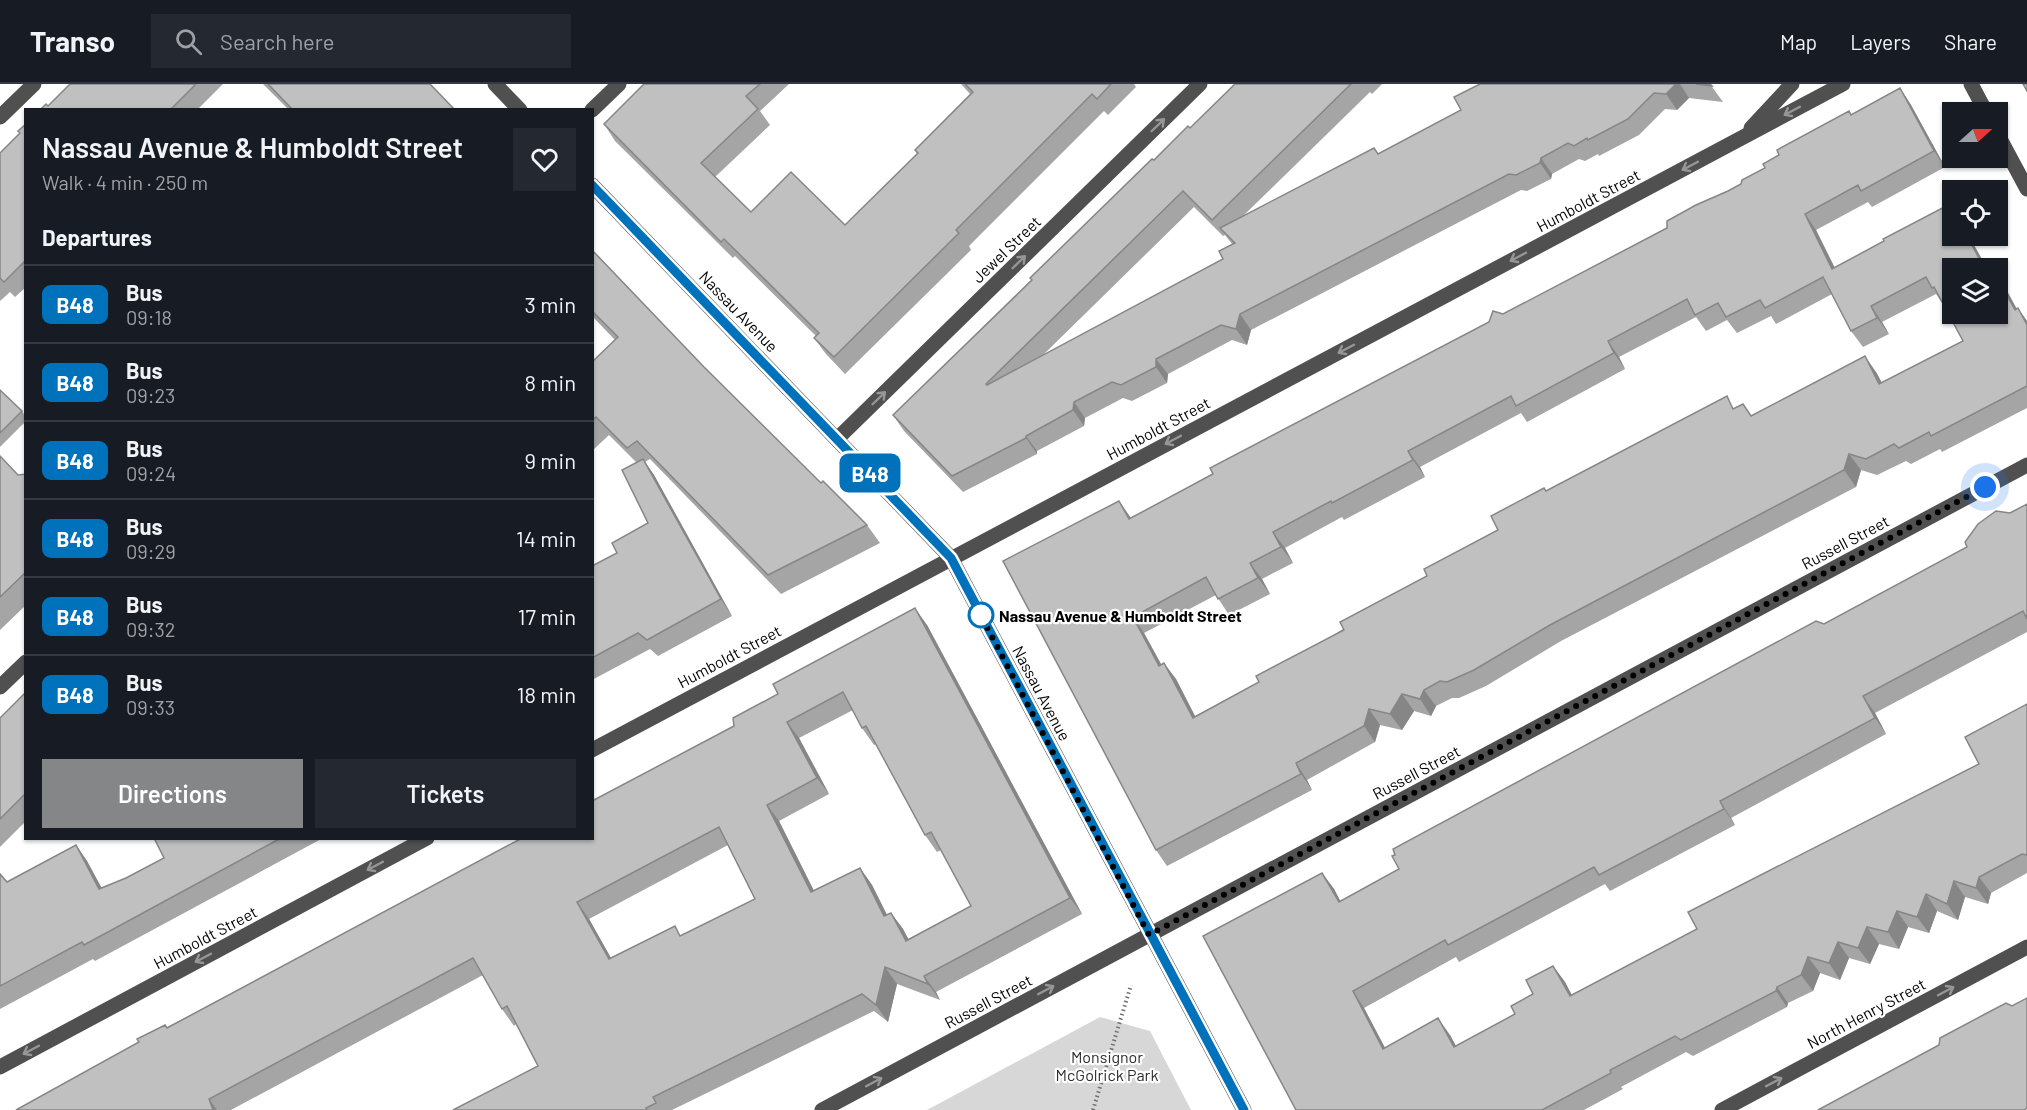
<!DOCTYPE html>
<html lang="en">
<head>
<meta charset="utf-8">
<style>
  :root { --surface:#171b24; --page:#242831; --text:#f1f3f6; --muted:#9ea1a6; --line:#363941; --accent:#858687 }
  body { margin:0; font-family:Barlow,sans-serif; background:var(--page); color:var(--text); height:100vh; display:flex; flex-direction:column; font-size:22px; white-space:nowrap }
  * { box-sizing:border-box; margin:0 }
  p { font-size:20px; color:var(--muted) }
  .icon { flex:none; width:33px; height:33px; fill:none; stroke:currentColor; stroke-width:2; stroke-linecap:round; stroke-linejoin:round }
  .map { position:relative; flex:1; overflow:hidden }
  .details { position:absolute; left:24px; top:24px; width:570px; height:732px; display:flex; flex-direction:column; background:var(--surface); border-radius:0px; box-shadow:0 2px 4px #0004 }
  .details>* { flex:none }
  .badge { padding:0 12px; border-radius:9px; font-size:21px; line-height:39px }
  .needle { width:39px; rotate:69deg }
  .fabs { position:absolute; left:1942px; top:18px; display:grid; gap:12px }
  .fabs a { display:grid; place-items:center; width:66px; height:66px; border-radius:0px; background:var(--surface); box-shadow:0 2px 4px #0004; font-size:30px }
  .you { position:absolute; width:30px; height:30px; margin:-15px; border:4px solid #fff; border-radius:50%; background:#1a73e8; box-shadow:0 0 0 9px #1a73e833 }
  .map>.badge { position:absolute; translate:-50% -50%; box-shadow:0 0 0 3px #fff }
  h2 { padding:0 18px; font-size:22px; line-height:54px }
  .round { display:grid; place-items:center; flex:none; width:63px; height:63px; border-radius:0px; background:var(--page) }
  .headline { display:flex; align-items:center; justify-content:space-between; height:102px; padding:0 18px }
  h1 { font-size:28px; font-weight:600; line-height:45px }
  .cta { display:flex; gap:12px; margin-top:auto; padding:12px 18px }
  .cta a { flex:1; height:69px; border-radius:0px; background:var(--accent); color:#fff; font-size:24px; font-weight:600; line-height:69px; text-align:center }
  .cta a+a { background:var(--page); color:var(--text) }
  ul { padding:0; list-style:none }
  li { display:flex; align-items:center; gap:18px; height:78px; padding:0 18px; border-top:2px solid var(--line) }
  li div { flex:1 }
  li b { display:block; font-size:22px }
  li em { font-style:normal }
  li .badge { min-width:66px; font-weight:700; text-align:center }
  header { display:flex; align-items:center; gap:36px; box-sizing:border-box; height:84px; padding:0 30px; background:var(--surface); border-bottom:2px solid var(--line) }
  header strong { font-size:28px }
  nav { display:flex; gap:33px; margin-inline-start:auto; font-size:21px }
  .search { width:420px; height:54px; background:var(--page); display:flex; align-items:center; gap:15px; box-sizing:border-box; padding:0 21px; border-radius:0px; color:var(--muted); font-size:22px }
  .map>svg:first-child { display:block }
</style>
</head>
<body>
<header>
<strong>Transo</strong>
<div class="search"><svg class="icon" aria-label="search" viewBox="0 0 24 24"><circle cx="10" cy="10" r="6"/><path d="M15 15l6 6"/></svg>Search here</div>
<nav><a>Map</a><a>Layers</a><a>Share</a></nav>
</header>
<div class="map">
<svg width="2027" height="1026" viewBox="0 0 2027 1026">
  <rect width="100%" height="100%" fill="#fff"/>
  <polygon fill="#d7d7d7" points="1100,933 1150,947 1191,1026 927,1026"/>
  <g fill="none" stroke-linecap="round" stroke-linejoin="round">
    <polyline stroke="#727272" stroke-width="4" stroke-dasharray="1.5 3" stroke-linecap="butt" points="1093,1026 1131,901"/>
    <g stroke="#505050" stroke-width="15">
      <polyline points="495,0 520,26"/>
      <polyline points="1971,0 1986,28"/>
      <polyline points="592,26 619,0"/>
      <polyline points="0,33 34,0"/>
      <polyline points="1751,44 1792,0"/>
      <polyline points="1998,51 2027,105"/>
      <polyline points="592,101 951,474 1244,1026"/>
      <polyline points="837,355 1200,0"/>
      <polyline points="0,603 26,578"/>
      <polyline points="592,666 1843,0"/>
      <polyline points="0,983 427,754"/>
      <polyline points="822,1026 2027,381"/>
      <polyline points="1722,1026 2027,863"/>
    </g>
  </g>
  <g fill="#a5a5a5" fill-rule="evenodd">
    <polygon points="70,0 223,0 197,26 40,26 48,22"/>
    <polygon points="263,0 430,0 455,26 289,26"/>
    <polygon points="644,0 789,0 760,27 770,41 715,93 751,128 845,141 917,70 915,66 970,10 961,0 1134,0 1136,3 1108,31 1104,27 969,162 971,166 845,290 826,270 814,254 816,252 735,172 733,174 615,57 604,40"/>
    <path d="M1235 0H1382L1372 10 1370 8 1243 132 1378 70 1461 26 1480 0H1710L1723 18 1689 14 1677 26 1665 25 1639 51 1599 72 1598 70 1585 77 1579 75 1552 90 1551 95 1527 107 1521 106 1251 246 1247 261 1232 256 1168 290 1167 299 1132 317 1123 314 1085 334 1084 342 1037 367V370L963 408 904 347 893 331 1154 76 1190 44ZM1194 123 1223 152 1225 151 1232 160 1223 175 1042 272Z"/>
    <path d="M1900 4 1911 21 1945 83 1872 123 1868 118 1816 146 1835 184 1950 120 1953 125V152L1983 177 1987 175 1994 184H1953L2017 224 2027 237V324L1942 368 1940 365 1911 380 1906 377 1877 391 1861 386 1856 403 1561 557 1486 602 1459 614H1452L1436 622 1431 632 1414 627 1402 646 1380 641 1375 658 1307 696 1312 706 1167 782 1156 766 1119 417 1131 434 1157 420 1503 230 1667 144 1741 100 1765 84 1779 71 1849 27 1852 31ZM1832 210 1851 247 1863 263 1889 250 1882 238 1936 210 1943 220 1963 257 1882 299 1876 288 1752 332 1735 324 1546 407 1498 446 1427 492 1259 598 1195 632 1176 595 1161 581 1144 549 1216 511 1229 531 1270 510 1262 495 1293 479 1285 464 1342 433 1344 436 1425 393 1420 383 1521 329 1527 338 1625 285 1619 273 1696 233 1706 247 1727 236 1737 249 1771 232 1776 240Z"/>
    <polygon points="26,40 26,203 15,213 10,208 0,217 0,69 20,50"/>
    <polygon points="592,166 704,283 821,399 867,441 880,459 781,510 650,375 645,378 654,391 732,532 658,572 650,565 592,596 592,482 617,469 648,439 636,378 609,351 592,367 592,278 615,256 592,232"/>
    <polygon points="0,306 22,327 26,333 26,337 0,363"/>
    <polygon points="0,372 18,391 26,390 26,521 0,546"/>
    <polygon points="2027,420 2027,548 1875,629 1886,650 1731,734 1735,741 1610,807 1605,800 1459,878 1456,873 1364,924 1385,964 1450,951 1456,962 1515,930 1533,910 1553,882 1565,898 1571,911 1697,845 1979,680 2027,620 2027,789 1991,809 1988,820 1965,813 1958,836 1937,827 1929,849 1908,843 1899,865 1879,860 1870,880 1849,874 1840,896 1820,889 1813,907 1788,919 1787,923 1693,972 1686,968 1621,1003 1623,1005 1584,1026 1296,1026 1322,789 1334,805 1340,817 1399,785 1824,540 1967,463 2010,429"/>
    <path d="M927 541 1082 830 936 908 940 916 897 900 888 938 874 927 672 1026H453L538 982 516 940 514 942 502 925 483 891 231 1026H16L139 958ZM853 626 862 644 874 661 876 660 925 751 937 768 941 766 971 822 908 855 903 845 891 829 887 831 872 801 860 784 814 807 779 737 829 710 799 654ZM728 761 755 815 682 851 611 874 589 835Z"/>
    <polygon points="26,608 26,737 0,763 0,634"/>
    <polygon points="158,754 323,754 95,877 93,875 0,925 0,790 7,798 76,761 87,777 101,804 126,794 164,774"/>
  </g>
  <g fill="#868686">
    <polygon points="1676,0 1680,0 1689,14 1677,26 1666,10"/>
    <polygon points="1900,4 1911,21 1945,83 1934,67"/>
    <polygon points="1541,74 1552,90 1551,95 1540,79"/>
    <polygon points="1805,130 1816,146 1843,201 1832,185"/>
    <polygon points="1967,152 1969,152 1987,184 1981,178"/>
    <polygon points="1998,190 2026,242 2015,226 1998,195"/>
    <polygon points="1871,222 1882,238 1889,250 1877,234"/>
    <polygon points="2018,224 2027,237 2027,241"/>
    <polygon points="1240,230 1251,246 1247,261 1236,245"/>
    <polygon points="1608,257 1619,273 1625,285 1614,269"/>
    <polygon points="1865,272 1876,288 1891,316 1879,300"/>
    <polygon points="1156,275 1168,290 1167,299 1156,283"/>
    <polygon points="1074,318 1085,334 1084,342 1073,326"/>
    <polygon points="1026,352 1037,367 1037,370 1026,354"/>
    <polygon points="1408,367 1420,383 1425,393 1413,376"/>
    <polygon points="1849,370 1861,386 1856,403 1844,386"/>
    <polygon points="643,375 654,391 732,532 721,515"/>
    <polygon points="1119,417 1130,433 1140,451 1129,435"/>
    <polygon points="1273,448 1285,464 1293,479 1281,463"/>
    <polygon points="1250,479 1262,495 1270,510 1258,494"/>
    <polygon points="915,524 927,541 1082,830 1070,814"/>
    <polygon points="1133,533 1144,549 1171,598 1159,582"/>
    <polygon points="1164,579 1176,595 1204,650 1193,634"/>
    <polygon points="1424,606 1436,622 1431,632 1420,615"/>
    <polygon points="1402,610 1414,627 1402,646 1390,630"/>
    <polygon points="1863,612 1875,629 1886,650 1875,634"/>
    <polygon points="1369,625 1380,641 1375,658 1364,642"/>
    <polygon points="787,638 799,654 829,710 817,694"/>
    <polygon points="1296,679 1307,696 1312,706 1301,690"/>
    <polygon points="1720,717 1731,734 1735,741 1724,725"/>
    <polygon points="767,721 779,737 823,825 811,808"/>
    <polygon points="76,761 87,777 111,821 99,805"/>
    <polygon points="860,784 872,801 896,849 884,832"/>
    <polygon points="1322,789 1334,805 1350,835 1339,818"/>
    <polygon points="1979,793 1991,809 1988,820 1976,804"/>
    <polygon points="1954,797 1965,813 1958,836 1947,820"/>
    <polygon points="1926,810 1937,827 1929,849 1917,833"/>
    <polygon points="577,818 589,835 621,892 609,875"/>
    <polygon points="1897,827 1908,843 1899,865 1888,848"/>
    <polygon points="891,829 903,845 918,873 906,857"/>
    <polygon points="1867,843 1879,860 1870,880 1858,864"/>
    <polygon points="1838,858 1849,874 1840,896 1829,879"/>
    <polygon points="1808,873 1820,889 1813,907 1801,891"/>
    <polygon points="1553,882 1565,898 1581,928 1570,912"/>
    <polygon points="885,883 897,900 888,938 876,921"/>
    <polygon points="924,892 936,908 940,916 928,900"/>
    <polygon points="1777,903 1788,919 1787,923 1776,907"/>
    <polygon points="1353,907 1364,924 1394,981 1383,965"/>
    <polygon points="1438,934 1450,951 1465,979 1454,963"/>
    <polygon points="209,1015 217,1026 213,1026"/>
  </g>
  <g fill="#c0c0c0" stroke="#868686" stroke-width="1.5" fill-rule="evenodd">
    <polygon points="70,0 196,0 170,26 40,26 46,20 48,22"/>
    <polygon points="268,0 430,0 455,26 293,26"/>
    <polygon points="644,0 760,0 746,12 758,25 701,79 751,128 791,88 845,141 918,69 915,66 973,8 965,0 1111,0 1097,15 1092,10 956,146 959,149 834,273 814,254 819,249 724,155 721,158 604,40"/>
    <polygon points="1235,0 1351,0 1212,136 1183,107 986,300 987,301 1223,175 1219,167 1235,159 1220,144 1374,64 1378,70 1461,26 1454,13 1480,0 1676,0 1666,10 1654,9 1628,35 1588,56 1587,54 1574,62 1568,59 1541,74 1540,79 1516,91 1509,90 1240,230 1236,245 1221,241 1156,275 1156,283 1121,301 1112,298 1074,318 1073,326 1026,352 1026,354 952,392 893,331 1032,196 1030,194 1152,75 1154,76 1188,42 1190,44"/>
    <polygon points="1696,0 1710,0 1712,2"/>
    <polygon points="2023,0 2027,0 2027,7"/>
    <path d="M1900 4 1934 67 1861 107 1858 101 1805 130 1832 185 1884 157 1883 155 1950 120 1953 126V152H1967L1981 178 1987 175 1993 184H1953V230H1998V195L2015 226 2018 224 2027 241V302L1931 352 1929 348 1899 364 1894 360 1866 375 1849 370 1844 386 1550 541 1474 586 1447 598 1440 597 1424 606 1420 615 1402 610 1390 630 1369 625 1364 642 1296 679 1301 690 1156 766 1003 477 1119 417 1129 435 1213 390 1210 384 1489 238 1493 227 1503 230 1667 144V137L1696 121 1728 107 1741 100 1742 96 1765 84 1763 80 1779 71 1777 66 1849 27 1851 31ZM1823 193 1851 247 1877 234 1871 222 1926 193 1932 204 1934 203 1963 257 1879 300 1865 272 1751 332 1743 320 1733 325 1727 312 1546 407 1544 404 1491 432 1498 446 1424 485 1427 492 1340 538 1344 546 1256 592 1259 598 1193 634 1164 579 1159 582 1133 533 1206 493 1218 515 1258 494 1250 479 1281 463 1273 448 1331 417 1332 419 1413 376 1408 367 1511 312 1516 322 1614 269 1608 257 1687 215 1695 231 1718 219 1726 233 1760 216 1765 224Z"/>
    <polygon points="26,40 26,176 4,198 0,194 0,69 20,49 18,47"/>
    <polygon points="592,166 704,283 821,399 823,397 867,441 768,491 637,357 627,364 596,333 592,336 592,278 618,253 592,227"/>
    <polygon points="0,306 22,327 0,349"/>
    <polygon points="0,372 18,391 26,390 26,488 0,513"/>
    <polygon points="643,375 721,515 647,556 638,549 592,574 592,482 617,469 612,459 648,439 622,386"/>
    <polygon points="2027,420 2027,535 2023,527 1863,612 1875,634 1720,717 1724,725 1599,791 1594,783 1448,861 1445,856 1353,907 1383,965 1438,934 1454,963 1515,930 1511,922 1533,910 1526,896 1553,882 1570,912 1697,845 1688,828 1979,680 1965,653 2027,620 2027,771 2022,770 1979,793 1976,804 1954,797 1947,820 1926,810 1917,833 1897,827 1888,848 1867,843 1858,864 1838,858 1829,879 1808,873 1801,891 1777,903 1776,907 1681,956 1675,952 1610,986 1611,989 1542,1026 1296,1026 1203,852 1322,789 1339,818 1399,785 1392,772 1395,771 1393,765 1816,537 1824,540 1967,463 1965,458 1978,440 1996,427 2010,429"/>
    <path d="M915 524 1070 814 924 892 928 900 885 883 876 921 862 910 653 1013 656 1019 646 1024 647 1026H453L538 982 507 922 502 925 473 874 209 1015 213 1026H16L139 958 137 955 165 941 167 944 522 754H592V717L734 642 733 634 778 610 773 600ZM843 608 862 644 866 642 925 751 931 748 971 822 906 857 891 829 884 832 860 784 811 808 767 721 817 694 787 638ZM719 743 755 815 680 852 675 842 609 875 577 818Z"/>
    <polygon points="26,608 26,709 0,735 0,634"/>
    <polygon points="158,754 281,754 84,861 82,858 0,902 0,790 7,798 76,761 99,805 126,794 164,774 155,756"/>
    <polygon points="2027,914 2027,1024 2024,1026 1818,1026 1939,961 1940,954 1987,929 2006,919 2012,922"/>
  </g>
  <defs><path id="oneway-shaft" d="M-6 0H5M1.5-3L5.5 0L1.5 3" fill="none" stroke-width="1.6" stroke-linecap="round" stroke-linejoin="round" transform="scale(1.5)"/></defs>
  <g stroke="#969696">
    <use href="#oneway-shaft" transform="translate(1792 27) rotate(152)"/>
    <use href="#oneway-shaft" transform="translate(1158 41) rotate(-44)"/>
    <use href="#oneway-shaft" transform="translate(1690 82) rotate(152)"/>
    <use href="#oneway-shaft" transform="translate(1518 173) rotate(152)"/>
    <use href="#oneway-shaft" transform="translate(1019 178) rotate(-44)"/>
    <use href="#oneway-shaft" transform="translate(1346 265) rotate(152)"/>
    <use href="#oneway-shaft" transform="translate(879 314) rotate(-44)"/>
    <use href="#oneway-shaft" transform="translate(1173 356) rotate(152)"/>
    <use href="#oneway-shaft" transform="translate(375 782) rotate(152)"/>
    <use href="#oneway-shaft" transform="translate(203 874) rotate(152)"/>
    <use href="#oneway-shaft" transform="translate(1046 906) rotate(-28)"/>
    <use href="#oneway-shaft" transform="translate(1946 907) rotate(-28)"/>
    <use href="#oneway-shaft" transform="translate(31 966) rotate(152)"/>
    <use href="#oneway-shaft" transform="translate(874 998) rotate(-28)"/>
    <use href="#oneway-shaft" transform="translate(1774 998) rotate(-28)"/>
  </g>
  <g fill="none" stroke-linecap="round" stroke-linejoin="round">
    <defs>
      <polyline id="line" points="592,101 951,474 1244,1026"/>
    </defs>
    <use href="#line" stroke="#fff" stroke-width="14"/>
    <use href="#line" stroke="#0072bc" stroke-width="9"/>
    <polyline stroke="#000" stroke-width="6" stroke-dasharray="0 10.8" points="981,531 979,528 1149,851 1985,403"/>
  </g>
  <circle fill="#fff" stroke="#0072bc" stroke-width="3" cx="981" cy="531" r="12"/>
  <g text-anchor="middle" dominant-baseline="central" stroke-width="4.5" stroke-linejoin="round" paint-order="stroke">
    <g font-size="16" fill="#000" stroke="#fff">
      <text transform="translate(1588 116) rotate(-28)">Humboldt Street</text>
      <text transform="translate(1006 165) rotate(-44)">Jewel Street</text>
      <text transform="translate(739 227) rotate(46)">Nassau Avenue</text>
      <text transform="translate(1158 344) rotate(-28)">Humboldt Street</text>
      <text transform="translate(1845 458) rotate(-28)">Russell Street</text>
      <text transform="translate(729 572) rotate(-28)">Humboldt Street</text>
      <text transform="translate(1042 609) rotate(62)">Nassau Avenue</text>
      <text transform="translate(1416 688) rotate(-28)">Russell Street</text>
      <text transform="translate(205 853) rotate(-28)">Humboldt Street</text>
      <text transform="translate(988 917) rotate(-28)">Russell Street</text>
      <text transform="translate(1866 929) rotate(-28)">North Henry Street</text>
    </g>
    <g font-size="16" font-weight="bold" fill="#000" stroke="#fff" text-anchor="start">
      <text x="999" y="531">Nassau Avenue &amp; Humboldt Street</text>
    </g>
    <g font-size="16" fill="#2e2e2e" stroke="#fff">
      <text x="1107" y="972">Monsignor<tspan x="1107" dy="18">McGolrick Park</tspan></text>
    </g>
  </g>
</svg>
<div class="fabs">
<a><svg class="needle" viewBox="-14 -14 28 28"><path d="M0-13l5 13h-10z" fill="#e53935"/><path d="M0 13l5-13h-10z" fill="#9ea1a6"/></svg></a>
<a><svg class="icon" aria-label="locate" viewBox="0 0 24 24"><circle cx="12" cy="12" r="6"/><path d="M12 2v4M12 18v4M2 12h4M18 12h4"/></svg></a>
<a><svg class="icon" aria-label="layers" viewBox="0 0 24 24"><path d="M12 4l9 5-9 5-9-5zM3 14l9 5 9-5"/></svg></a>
</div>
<div class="you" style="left:1985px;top:403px"></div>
<b class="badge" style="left:870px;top:389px;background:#0072bc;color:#fff">B48</b>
<section class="details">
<div class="headline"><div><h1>Nassau Avenue &amp; Humboldt Street</h1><p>Walk · 4 min · 250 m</p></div><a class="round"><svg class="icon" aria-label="heart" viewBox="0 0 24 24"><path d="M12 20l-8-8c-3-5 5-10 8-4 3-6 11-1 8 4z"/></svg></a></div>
<h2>Departures</h2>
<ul>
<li><span class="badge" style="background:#0072bc;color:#fff">B48</span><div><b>Bus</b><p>09:18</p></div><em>3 min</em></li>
<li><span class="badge" style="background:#0072bc;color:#fff">B48</span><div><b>Bus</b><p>09:23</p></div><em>8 min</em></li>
<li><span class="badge" style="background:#0072bc;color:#fff">B48</span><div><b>Bus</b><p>09:24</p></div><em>9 min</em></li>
<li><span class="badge" style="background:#0072bc;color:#fff">B48</span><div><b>Bus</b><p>09:29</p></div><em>14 min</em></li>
<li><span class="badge" style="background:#0072bc;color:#fff">B48</span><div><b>Bus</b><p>09:32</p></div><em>17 min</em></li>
<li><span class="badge" style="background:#0072bc;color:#fff">B48</span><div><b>Bus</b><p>09:33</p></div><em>18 min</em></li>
</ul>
<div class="cta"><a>Directions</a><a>Tickets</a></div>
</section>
</div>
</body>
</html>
